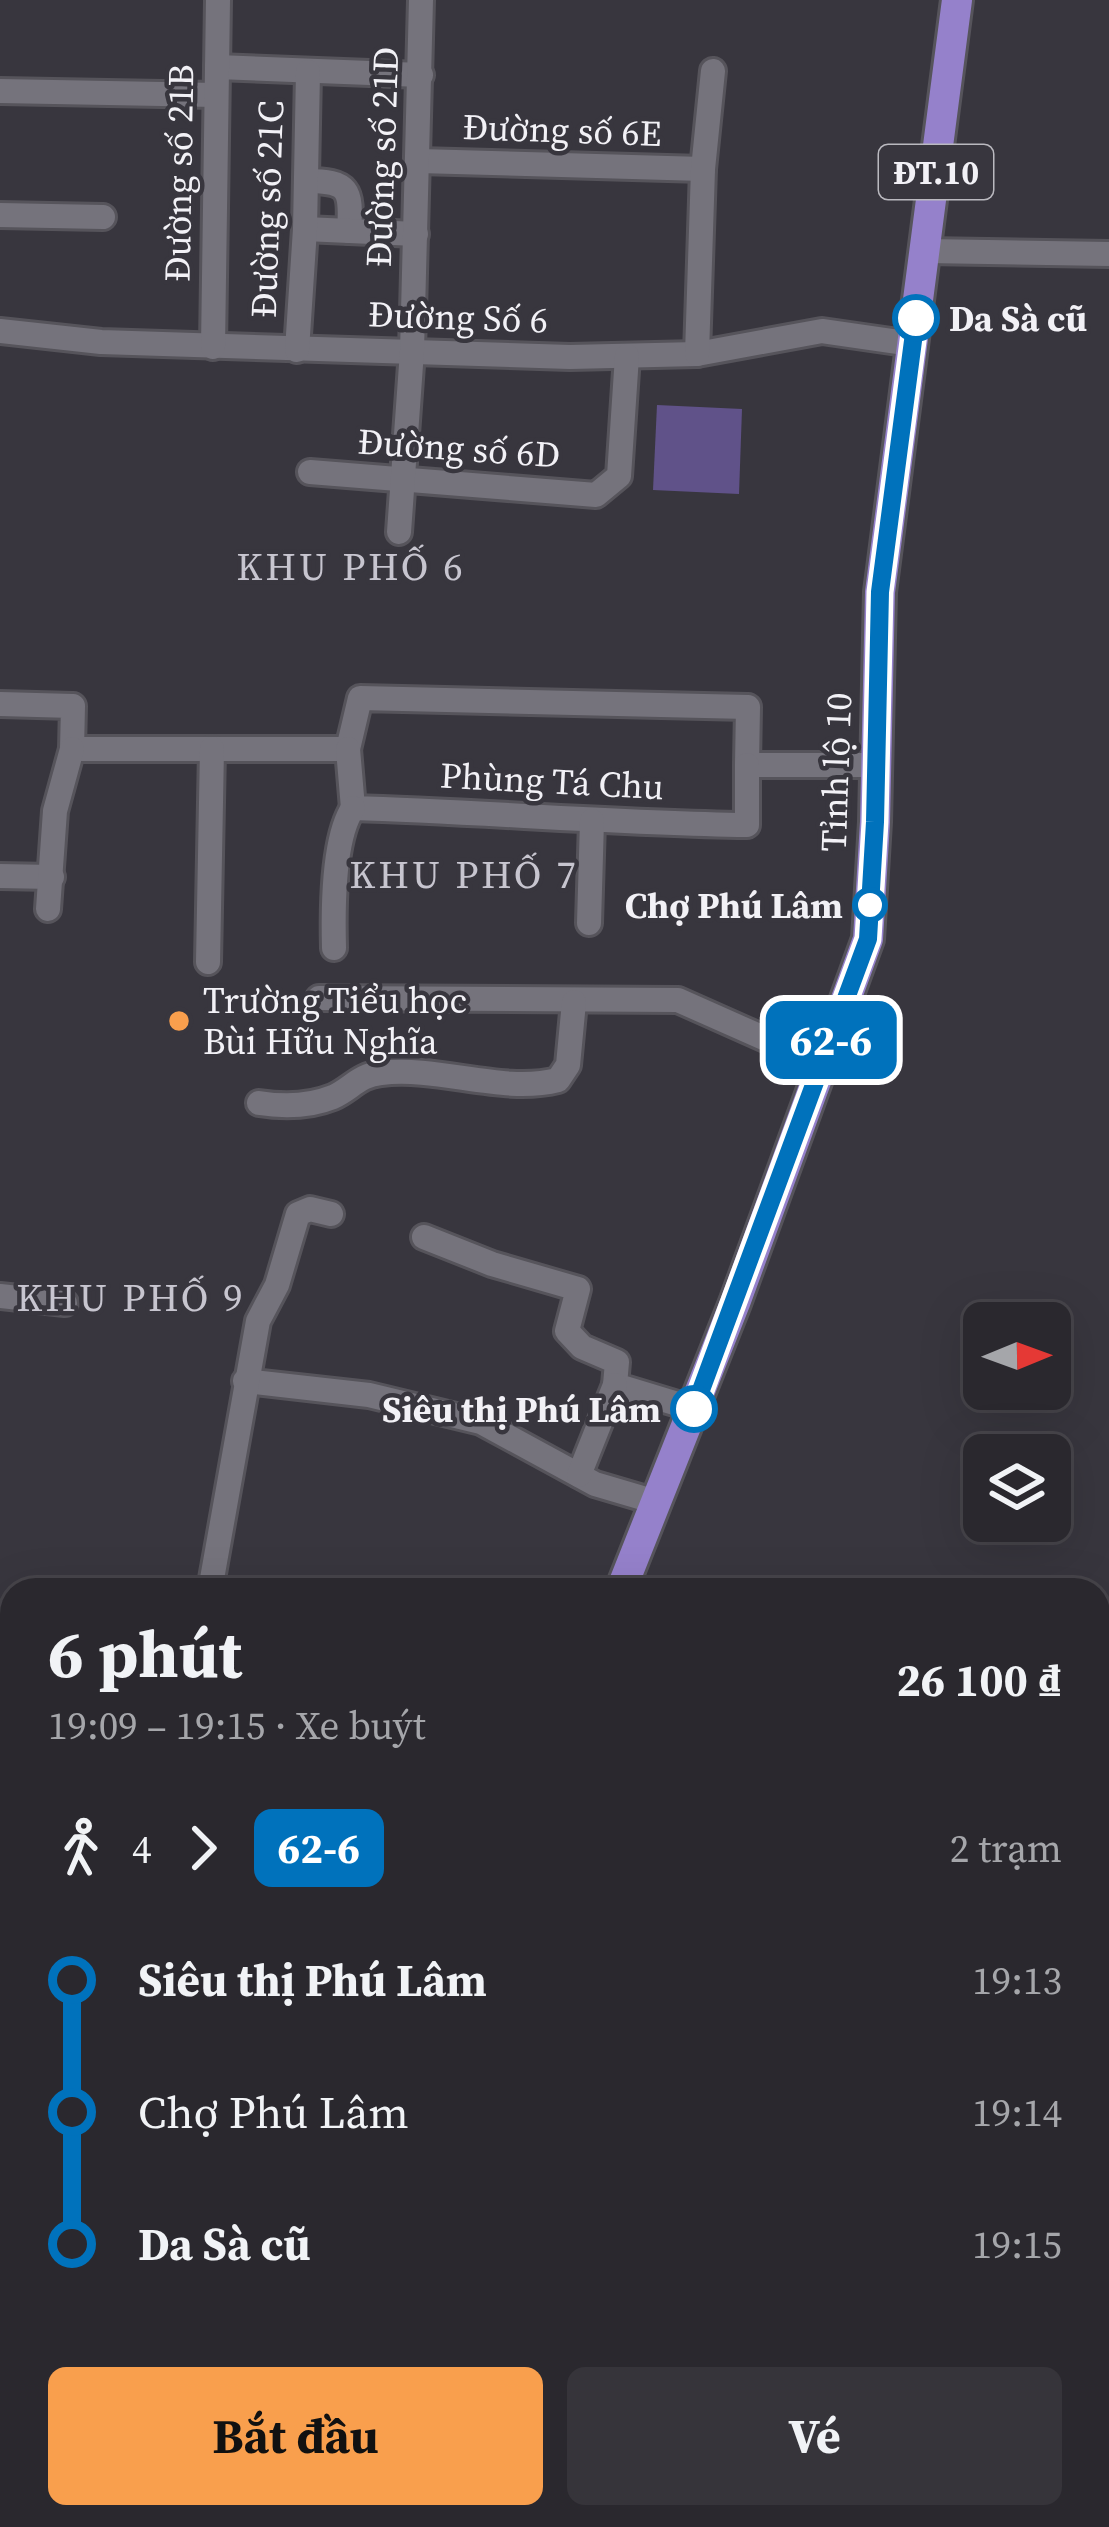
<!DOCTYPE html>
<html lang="vi">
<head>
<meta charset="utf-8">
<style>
  :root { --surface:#2a282e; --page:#36343a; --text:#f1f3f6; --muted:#a5a6aa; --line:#46444a; --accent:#f99f4d }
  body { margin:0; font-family:"Source Serif 4",serif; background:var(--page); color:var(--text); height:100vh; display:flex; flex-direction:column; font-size:45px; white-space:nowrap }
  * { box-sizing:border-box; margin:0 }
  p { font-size:39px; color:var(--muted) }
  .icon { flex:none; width:66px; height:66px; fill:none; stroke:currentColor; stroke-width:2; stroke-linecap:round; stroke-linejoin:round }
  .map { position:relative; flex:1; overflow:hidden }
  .side { position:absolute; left:0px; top:1578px; width:1110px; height:951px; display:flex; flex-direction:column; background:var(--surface); border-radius:36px 36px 0 0; box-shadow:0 12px 48px #0002,0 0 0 3px var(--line) }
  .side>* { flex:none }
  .badge { padding:0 24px; border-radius:18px; font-size:42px; line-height:78px }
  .needle { width:78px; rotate:89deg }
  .tools { position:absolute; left:963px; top:1302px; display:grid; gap:24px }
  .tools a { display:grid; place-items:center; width:108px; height:108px; border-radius:18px; background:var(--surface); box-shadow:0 12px 48px #0002,0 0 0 3px var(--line); font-size:60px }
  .map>.badge { position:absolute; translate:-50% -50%; box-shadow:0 0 0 6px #fff }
  .legs { display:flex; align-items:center; gap:18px; height:132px; padding:0 48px; font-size:39px }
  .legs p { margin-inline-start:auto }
  .head { display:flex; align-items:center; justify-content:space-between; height:204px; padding:0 48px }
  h1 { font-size:66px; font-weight:700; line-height:90px }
  .action { display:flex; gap:24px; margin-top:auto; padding:24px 48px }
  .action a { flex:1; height:138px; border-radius:18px; background:var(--accent); color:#111; font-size:48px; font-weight:700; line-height:138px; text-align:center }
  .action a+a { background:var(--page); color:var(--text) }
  ul { padding:0 48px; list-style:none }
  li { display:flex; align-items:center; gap:42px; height:132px; font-size:45px }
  li i { display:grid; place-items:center; width:18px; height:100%; margin:0 15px; background:currentColor }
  li i::after { content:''; width:30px; height:30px; margin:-15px; border:9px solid; border-radius:50%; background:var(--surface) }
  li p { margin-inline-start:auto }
  li:first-child i { background:linear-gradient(#0000 50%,currentColor 0) }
  li:last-child i { background:linear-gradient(currentColor 50%,#0000 0) }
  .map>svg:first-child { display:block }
</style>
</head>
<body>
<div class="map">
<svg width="1109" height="2527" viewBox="0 0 1109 2527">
  <rect width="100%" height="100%" fill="#38363e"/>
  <polygon fill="#605289" points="657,405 742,409 739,494 653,490"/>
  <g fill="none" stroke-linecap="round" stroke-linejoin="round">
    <defs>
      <g id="minor">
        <polyline points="217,67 421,75"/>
        <polyline points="0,91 216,95"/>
        <polyline points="419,161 703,169"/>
        <path d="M306 181C349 181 352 189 349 231"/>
        <polyline points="0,215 103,217"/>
        <polyline points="305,229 416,234"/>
        <polyline points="926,251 1109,254"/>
        <polyline points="0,331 101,342 570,357 697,354 822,331 912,344"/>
        <polyline points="213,347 218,0"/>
        <polyline points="297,350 305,229 308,72"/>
        <polyline points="697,354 703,169 713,71"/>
        <polyline points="310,472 596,495 619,476 627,356"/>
        <polyline points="399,532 412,351 421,0"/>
        <polyline points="0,704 73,706 72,749 348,749 360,698 748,707 747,765 875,765"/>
        <path d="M348 749 353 808C484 812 615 823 747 825V765"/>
        <polyline points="0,876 52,877"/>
        <polyline points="48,909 55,811 72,749"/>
        <polyline points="589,923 592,821"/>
        <path d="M334 948C333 910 333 838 353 808"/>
        <polyline points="208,962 212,749"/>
        <polyline points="319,998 678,1000 822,1064"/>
        <path d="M259 1103C284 1107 308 1107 333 1097 351 1089 359 1075 381 1073 440 1066 502 1094 558 1080L568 1065 574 1002"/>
        <polyline points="424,1237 492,1264 578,1289 567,1331 582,1347 617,1362 615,1385 694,1409"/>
        <polyline points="0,1296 65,1303"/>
        <polyline points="245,1381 369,1395 481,1422 595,1484 656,1502"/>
        <polyline points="579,1475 615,1385"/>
        <polyline points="210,1590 258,1321 277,1285 298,1214 310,1209 331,1214"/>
        <polyline points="0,2204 12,2204"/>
        <polyline points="0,2371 12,2365"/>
      </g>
      <g id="major">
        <polyline points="621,1590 735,1303 868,939 875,822 880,592 957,0"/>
        <polyline points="0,1641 12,1641"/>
        <polyline points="1098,1857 1109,1854"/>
        <polyline points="432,2527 433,2517"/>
        <polyline points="453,2527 455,2517"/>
      </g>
    </defs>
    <use href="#minor" stroke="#56545b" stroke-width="30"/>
    <use href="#major" stroke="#56545b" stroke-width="36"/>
    <use href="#minor" stroke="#75737c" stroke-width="24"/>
    <use href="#major" stroke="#9581cb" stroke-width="30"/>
  </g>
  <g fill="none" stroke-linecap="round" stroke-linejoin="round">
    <defs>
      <polyline id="line-1" points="694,1409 868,939 875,822 880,592 916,318"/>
    </defs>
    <use href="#line-1" stroke="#fff" stroke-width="27"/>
    <use href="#line-1" stroke="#0072bc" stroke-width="18"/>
  </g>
  <g fill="#fff" stroke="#0072bc" stroke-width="6">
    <circle cx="916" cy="318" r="21"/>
    <circle cx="870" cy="905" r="15"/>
    <circle cx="694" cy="1409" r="21"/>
  </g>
  <circle fill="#f99f4d" stroke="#38363e" stroke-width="4.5" cx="179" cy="1021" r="12"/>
  <g text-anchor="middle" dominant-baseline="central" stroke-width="9" stroke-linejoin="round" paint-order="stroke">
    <rect fill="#38363e" stroke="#bab9bf" stroke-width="3" x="879" y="145" width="114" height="54" rx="9"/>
    <g font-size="33" font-weight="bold" fill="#f2f1f6">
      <text x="936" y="172">ĐT.10</text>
    </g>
    <g font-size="36" fill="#f2f1f6" stroke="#38363e">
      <text transform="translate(562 130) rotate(2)">Đường số 6E</text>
      <text transform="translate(382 157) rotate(-88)">Đường số 21D</text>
      <text transform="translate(179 173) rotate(-89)">Đường số 21B</text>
      <text transform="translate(267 209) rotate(-88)">Đường số 21C</text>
      <text transform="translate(458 317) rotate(2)">Đường Số 6</text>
      <text transform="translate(459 448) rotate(4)">Đường số 6D</text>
      <text transform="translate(836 772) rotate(-88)">Tỉnh lộ 10</text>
      <text transform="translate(552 781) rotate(3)">Phùng Tá Chu</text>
    </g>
    <g font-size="36" font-weight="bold" fill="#f2f1f6" stroke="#38363e" text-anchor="end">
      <text x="949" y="318" text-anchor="start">Da Sà cũ</text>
      <text x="843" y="905">Chợ Phú Lâm</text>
      <text x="661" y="1409">Siêu thị Phú Lâm</text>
    </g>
    <g font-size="36" fill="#f2f1f6" stroke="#38363e" text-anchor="start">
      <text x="203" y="1000">Trường Tiểu học<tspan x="203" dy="41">Bùi Hữu Nghĩa</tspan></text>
    </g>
    <g font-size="39" letter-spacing="3" fill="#c7c5cf" stroke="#38363e">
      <text x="351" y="566">KHU PHỐ 6</text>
      <text x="464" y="874">KHU PHỐ 7</text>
      <text x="131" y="1297">KHU PHỐ 9</text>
    </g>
  </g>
</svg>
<div class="tools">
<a><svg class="needle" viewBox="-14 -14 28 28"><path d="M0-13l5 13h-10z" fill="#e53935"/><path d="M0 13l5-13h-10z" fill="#a5a6aa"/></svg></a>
<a><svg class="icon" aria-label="layers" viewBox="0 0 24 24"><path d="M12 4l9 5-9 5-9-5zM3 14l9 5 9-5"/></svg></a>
</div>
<b class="badge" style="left:831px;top:1040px;background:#0072bc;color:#fff">62-6</b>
<section class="side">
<div class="head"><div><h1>6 phút</h1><p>19:09 – 19:15 · Xe buýt</p></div><b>26 100 ₫</b></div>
<div class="legs"><svg class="icon" aria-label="walk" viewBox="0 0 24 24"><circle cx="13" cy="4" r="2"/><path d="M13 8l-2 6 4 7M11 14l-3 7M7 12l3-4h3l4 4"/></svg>4<svg class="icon" aria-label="forward" viewBox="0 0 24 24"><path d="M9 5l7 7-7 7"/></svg><b class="badge" style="background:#0072bc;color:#fff">62-6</b><p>2 trạm</p></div>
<ul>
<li><i style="color:#0072bc"></i><b>Siêu thị Phú Lâm</b><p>19:13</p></li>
<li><i style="color:#0072bc"></i><span>Chợ Phú Lâm</span><p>19:14</p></li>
<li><i style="color:#0072bc"></i><b>Da Sà cũ</b><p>19:15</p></li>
</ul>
<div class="action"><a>Bắt đầu</a><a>Vé</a></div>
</section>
</div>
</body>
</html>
